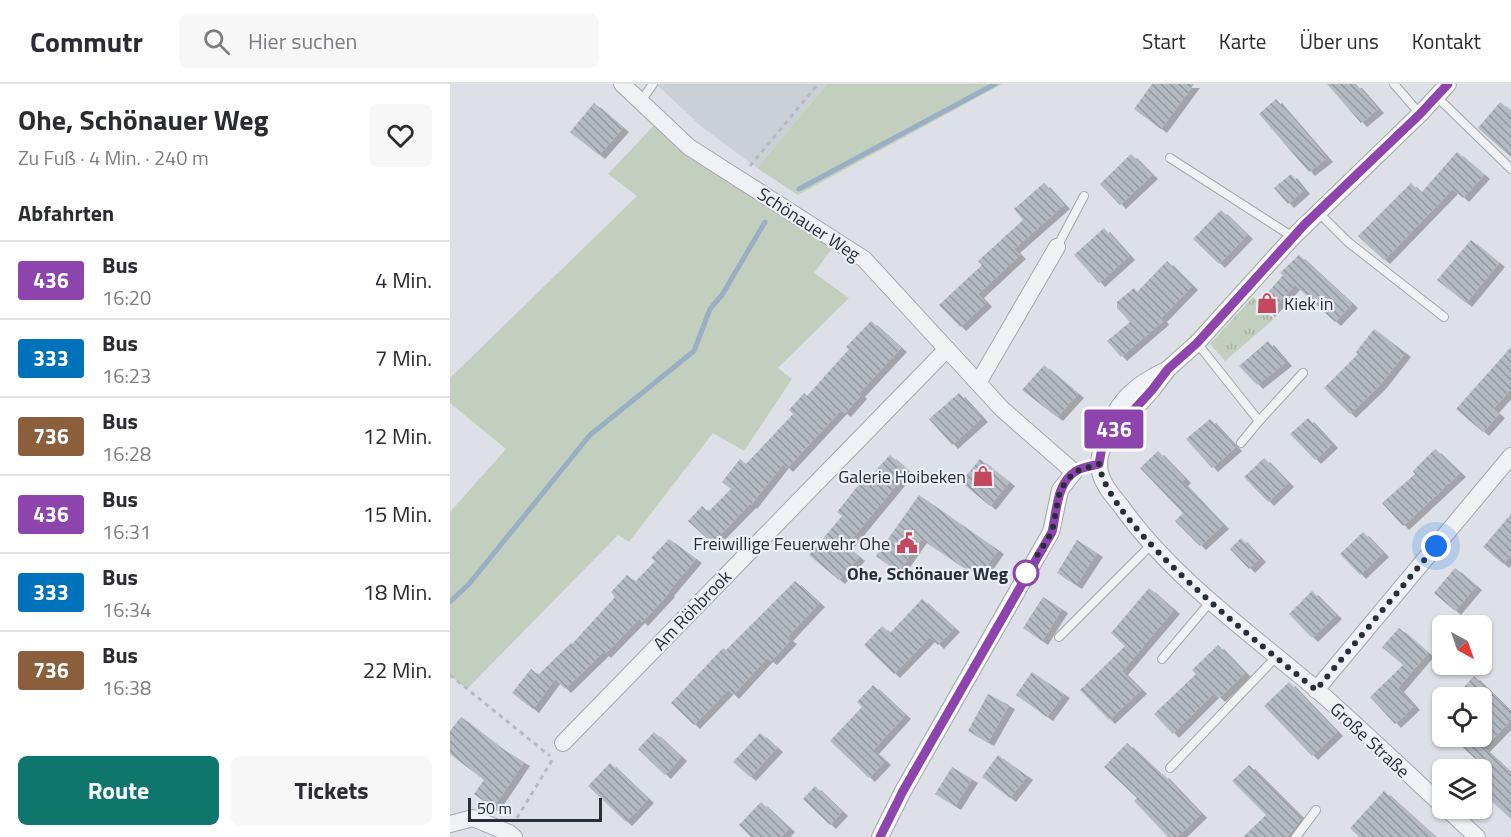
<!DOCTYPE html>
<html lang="de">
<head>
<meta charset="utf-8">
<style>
  :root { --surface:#fff; --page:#f7f7f7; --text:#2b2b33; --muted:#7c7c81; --line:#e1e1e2; --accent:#0f766e }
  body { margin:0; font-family:"Titillium Web",sans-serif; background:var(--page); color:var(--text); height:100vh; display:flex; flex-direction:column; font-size:22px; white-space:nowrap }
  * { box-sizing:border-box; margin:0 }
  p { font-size:20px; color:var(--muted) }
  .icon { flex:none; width:33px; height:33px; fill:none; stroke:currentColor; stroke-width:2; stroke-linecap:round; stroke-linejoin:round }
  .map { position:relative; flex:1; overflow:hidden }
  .panel { display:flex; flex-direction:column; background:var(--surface); width:450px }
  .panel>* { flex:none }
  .badge { padding:0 12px; border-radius:4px; font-size:21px; line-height:39px }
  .needle { width:39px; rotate:140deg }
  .controls { position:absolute; left:982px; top:531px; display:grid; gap:12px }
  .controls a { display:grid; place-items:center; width:60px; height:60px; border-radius:9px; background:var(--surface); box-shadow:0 2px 4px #0004; font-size:30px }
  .scale { position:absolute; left:18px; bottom:15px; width:134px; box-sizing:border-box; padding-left:6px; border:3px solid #272f3b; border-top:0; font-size:16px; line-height:21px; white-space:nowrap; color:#272f3b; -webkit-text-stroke:4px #eceff3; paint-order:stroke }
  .you { position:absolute; width:30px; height:30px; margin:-15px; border:4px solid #fff; border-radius:50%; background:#1a73e8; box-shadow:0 0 0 9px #1a73e833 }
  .map>.badge { position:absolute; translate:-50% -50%; box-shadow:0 0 0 3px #fff }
  h2 { padding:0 18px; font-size:22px; line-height:54px }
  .round { display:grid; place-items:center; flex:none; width:63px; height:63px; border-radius:9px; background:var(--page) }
  .summary { display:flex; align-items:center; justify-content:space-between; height:102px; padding:0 18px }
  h1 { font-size:28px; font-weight:700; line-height:45px }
  .action { display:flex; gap:12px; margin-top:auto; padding:12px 18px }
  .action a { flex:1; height:69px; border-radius:9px; background:var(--accent); color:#fff; font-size:24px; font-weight:700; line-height:69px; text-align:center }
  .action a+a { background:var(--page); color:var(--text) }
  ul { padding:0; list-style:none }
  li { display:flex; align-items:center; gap:18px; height:78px; padding:0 18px; border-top:2px solid var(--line) }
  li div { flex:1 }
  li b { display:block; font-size:22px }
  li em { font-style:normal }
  li .badge { min-width:66px; font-weight:700; text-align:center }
  header { display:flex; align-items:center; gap:36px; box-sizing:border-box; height:84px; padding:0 30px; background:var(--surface); border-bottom:2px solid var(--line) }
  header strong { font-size:28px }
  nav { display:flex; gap:33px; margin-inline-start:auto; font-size:21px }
  .search { width:420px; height:54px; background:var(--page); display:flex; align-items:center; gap:15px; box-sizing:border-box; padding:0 21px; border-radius:9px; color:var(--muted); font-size:22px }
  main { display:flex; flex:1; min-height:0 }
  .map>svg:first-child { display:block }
</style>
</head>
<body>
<header>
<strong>Commutr</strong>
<div class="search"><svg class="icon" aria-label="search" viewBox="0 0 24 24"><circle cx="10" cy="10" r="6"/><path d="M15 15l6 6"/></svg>Hier suchen</div>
<nav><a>Start</a><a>Karte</a><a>Über uns</a><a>Kontakt</a></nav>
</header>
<main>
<section class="panel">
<div class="summary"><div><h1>Ohe, Schönauer Weg</h1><p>Zu Fuß · 4 Min. · 240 m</p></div><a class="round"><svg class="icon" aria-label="heart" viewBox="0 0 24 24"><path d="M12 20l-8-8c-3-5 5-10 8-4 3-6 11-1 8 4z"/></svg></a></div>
<h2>Abfahrten</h2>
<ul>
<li><span class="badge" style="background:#8e44ad;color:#fff">436</span><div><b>Bus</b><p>16:20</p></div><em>4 Min.</em></li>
<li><span class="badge" style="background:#0072bc;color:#fff">333</span><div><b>Bus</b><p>16:23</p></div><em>7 Min.</em></li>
<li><span class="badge" style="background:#8b5e3c;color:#fff">736</span><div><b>Bus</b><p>16:28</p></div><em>12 Min.</em></li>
<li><span class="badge" style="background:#8e44ad;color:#fff">436</span><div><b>Bus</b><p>16:31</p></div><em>15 Min.</em></li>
<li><span class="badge" style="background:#0072bc;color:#fff">333</span><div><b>Bus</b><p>16:34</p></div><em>18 Min.</em></li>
<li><span class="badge" style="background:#8b5e3c;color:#fff">736</span><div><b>Bus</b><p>16:38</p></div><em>22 Min.</em></li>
</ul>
<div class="action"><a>Route</a><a>Tickets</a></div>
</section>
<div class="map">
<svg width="1061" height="753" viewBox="0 0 1061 753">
  <defs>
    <pattern id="park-tufts" width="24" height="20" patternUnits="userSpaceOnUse" patternTransform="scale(1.5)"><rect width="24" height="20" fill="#c3cfbe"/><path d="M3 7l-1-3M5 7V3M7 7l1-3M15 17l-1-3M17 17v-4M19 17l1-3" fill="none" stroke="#a8b2a4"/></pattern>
    <pattern id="building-back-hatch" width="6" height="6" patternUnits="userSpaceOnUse" patternTransform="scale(1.5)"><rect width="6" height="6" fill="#b4bac2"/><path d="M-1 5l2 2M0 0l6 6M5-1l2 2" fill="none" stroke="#92989f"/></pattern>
    <filter id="shadow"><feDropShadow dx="6" dy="4" stdDeviation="0" flood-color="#0004"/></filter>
  </defs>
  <rect width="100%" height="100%" fill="#dde0e6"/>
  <polygon fill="#cbd0d7" points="206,0 377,0 307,84 252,43"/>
  <g fill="#c3cfbe">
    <polygon points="377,0 552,0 348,111 307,84"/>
    <polygon points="210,35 387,158 364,189 399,214 328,284 342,295 294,367 263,349 179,458 168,451 17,605 0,591 0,428 56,365 0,319 0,294 187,112 158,90"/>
  </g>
  <polygon fill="url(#park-tufts)" points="803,213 824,235 775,277 760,260"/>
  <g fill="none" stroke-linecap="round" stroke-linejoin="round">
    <g stroke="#9aafc3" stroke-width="5">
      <polyline points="349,105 545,0"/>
      <polyline points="0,518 19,500 140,351 244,267 260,225 272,211 315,138"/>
    </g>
  </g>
  <g fill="url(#building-back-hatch)" filter="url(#shadow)">
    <polygon points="702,0 744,0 711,45 684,25"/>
    <polygon points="877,0 906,0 928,25 911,39"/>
    <polygon points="826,15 877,74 859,88 809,30"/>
    <polygon points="1050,18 1061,27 1061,73 1028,44"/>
    <polygon points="144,19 173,44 149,71 120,48"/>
    <polygon points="1007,68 1034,91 1013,114 1003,105 934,176 908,152 961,99 971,109"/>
    <polygon points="681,70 702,91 670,121 650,100"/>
    <polygon points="841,90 854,106 838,120 824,104"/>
    <polygon points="594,99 614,121 564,165 570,171 528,210 536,219 510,243 489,221 532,181 528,177 573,136 564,125"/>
    <polygon points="771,126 797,151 769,180 743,155"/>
    <polygon points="654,144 679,172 649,199 624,171"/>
    <polygon points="1021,156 1049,179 1016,219 987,196"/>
    <polygon points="849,171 902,220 885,238 845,201 819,229 809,219 833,191 830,189"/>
    <polygon points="717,177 742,202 711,234 713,237 671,273 657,257 680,238 667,224 667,218 684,204 687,208"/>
    <polygon points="421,237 451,264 409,309 411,311 395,329 391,326 337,384 333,380 301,421 300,420 262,459 238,437 252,422 258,428 281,405 272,398 290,375 296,380 343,330 339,326 354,309 357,312 399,265 396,263"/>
    <polygon points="924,245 955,269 930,301 900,330 874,304 908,270 906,268"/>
    <polygon points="818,257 836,278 807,301 789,282"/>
    <polygon points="1061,263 1061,305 1043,325 1049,330 1033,348 1006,325"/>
    <polygon points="594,281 628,310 607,333 572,306"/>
    <polygon points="509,309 532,334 502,361 479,335"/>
    <polygon points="858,334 882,360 865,376 840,350"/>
    <polygon points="760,335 786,363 762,384 736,355"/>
    <polygon points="985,365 1010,389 953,442 932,419 965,390 963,387"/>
    <polygon points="708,367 735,395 732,398 773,441 750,462 725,437 733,429 690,384"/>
    <polygon points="440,371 458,387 396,462 409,473 389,496 359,471 392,432 387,428 411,398 413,400"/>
    <polygon points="814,374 838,399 818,418 794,393"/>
    <polygon points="530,375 559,398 540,422 511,398"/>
    <polygon points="469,411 548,466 529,494 471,455 448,488 426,472"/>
    <polygon points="1061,430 1061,471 1053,480 1033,463"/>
    <polygon points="913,448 933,469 910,491 890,470"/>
    <polygon points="791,454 810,474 799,485 780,465"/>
    <polygon points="219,455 246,475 218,508 219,509 192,538 189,535 155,570 153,568 115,605 105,595 83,625 62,609 81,585 88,591 121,559 122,560 165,513 161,508 177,491 185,498 205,477 201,474"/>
    <polygon points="627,456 647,469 626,501 607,489"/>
    <polygon points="1005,484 1026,502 1005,527 984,509"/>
    <polygon points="345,497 369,519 337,553 341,556 321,577 317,574 283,611 278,606 244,641 221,619 273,564 276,566"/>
    <polygon points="699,504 724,526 672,587 691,606 659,636 630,606 675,562 661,549"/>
    <polygon points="862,507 886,531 862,554 839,530"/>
    <polygon points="593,513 612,525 592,557 573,544"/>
    <polygon points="472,515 504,544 488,561 480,553 444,590 414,561 432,542 440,549"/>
    <polygon points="949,544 978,569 948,604 964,622 945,640 920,613 953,581 932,563"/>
    <polygon points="768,561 795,589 769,614 764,609 723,650 704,630 746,590 742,586"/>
    <polygon points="582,588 614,610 597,633 566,611"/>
    <polygon points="1024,592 1061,628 1061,636 1034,664 1061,689 1061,735 1032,708 1032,693 1038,687 1001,652 1032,652 1032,614 1004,614"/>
    <polygon points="839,598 887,648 862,672 814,622"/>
    <polygon points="423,601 455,631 423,666 435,677 419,694 380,657 412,623 407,618"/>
    <polygon points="538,610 559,621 538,658 518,647"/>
    <polygon points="11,633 54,666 74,678 43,724 24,710 34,696 0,670 0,647"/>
    <polygon points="204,648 231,673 215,691 188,665"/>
    <polygon points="310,649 327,664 300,693 283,678"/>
    <polygon points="677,659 711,691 713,690 751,730 727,753 718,753 684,717 687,714 654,683"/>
    <polygon points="548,671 577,692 560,714 532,693"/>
    <polygon points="160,679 198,715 176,738 138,702"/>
    <polygon points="799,681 852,734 837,753 793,753 816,731 782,697"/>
    <polygon points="502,683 522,695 505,722 485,710"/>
    <polygon points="365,702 392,728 380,741 353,715"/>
    <polygon points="934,707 985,753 909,753 900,744"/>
    <polygon points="311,718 339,744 331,753 301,753 289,741"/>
  </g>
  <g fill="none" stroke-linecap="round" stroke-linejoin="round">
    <defs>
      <g id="service">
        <polyline points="944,0 970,30"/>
        <polyline points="987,13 1061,85"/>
        <polyline points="191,17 203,0"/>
        <polyline points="720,74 843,153"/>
        <polyline points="868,128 898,158 994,233"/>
        <polyline points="607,163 634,112"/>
        <polyline points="747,259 809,337 791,359"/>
        <polyline points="809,337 853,289"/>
        <polyline points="609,553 701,461"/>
        <polyline points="712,575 761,517"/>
        <polyline points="720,684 826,573"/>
        <polyline points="846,753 866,726"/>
      </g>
      <g id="minor">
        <polyline points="172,0 239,63 414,175 552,325 624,388"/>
        <path d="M718 285C696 296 675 308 664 331 661 338 660 346 657 353 652 364 647 375 650 388 653 401 663 412 671 422 721 493 800 549 866 605 909 643 951 683 993 722"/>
        <polyline points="528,299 607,163"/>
        <polyline points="658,350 672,339 702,306 718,285 747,259 843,153 970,30 998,0"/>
        <polyline points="866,606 1061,372"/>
        <polyline points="113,659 497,265"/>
        <polyline points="996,724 1027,753"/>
        <polyline points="0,740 23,734 59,749 64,753"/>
        <polyline points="430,753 453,707 601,448 610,406 624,388"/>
      </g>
    </defs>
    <use href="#service" stroke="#a3a7af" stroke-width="10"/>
    <use href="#minor" stroke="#a3a7af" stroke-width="18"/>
    <g stroke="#b7bbc0" stroke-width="3" stroke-dasharray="4.5 4.5" stroke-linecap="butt">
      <polyline points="300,82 368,0"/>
      <polyline points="0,591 100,672"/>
      <polyline points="67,734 104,673"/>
    </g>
    <use href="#service" stroke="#eff1f4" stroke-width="8"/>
    <use href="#minor" stroke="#eff1f4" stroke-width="16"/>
  </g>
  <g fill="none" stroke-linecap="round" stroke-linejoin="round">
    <defs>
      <path id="line" d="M430 753 453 707 602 448C607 428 606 399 626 387 632 383 642 382 649 380L652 363 658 350 672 339 702 306 718 285 747 259 855 140 970 30 998 0"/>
    </defs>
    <use href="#line" stroke="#fff" stroke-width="14"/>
    <use href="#line" stroke="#8e44ad" stroke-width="9"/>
    <path stroke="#272f3b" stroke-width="6" stroke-dasharray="0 10.8" d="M576 489 602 448 610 406 624 388 649 380C658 443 814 563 866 606L986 462"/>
  </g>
  <defs>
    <symbol id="shop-bare" viewBox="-9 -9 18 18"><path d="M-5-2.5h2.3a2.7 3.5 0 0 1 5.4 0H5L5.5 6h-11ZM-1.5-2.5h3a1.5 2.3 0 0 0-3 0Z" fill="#c3495f" stroke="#eceff3" stroke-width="2.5" paint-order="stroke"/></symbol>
    <symbol id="civic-bare" viewBox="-9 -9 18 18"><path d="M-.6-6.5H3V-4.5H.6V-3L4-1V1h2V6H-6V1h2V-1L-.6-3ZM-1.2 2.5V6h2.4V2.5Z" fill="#c3495f" stroke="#eceff3" stroke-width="2.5" paint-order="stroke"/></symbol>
  </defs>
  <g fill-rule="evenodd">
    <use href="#shop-bare" x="802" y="204" width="30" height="30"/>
    <use href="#shop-bare" x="518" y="377" width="30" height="30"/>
    <use href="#civic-bare" x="442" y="444" width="30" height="30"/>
  </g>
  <circle fill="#fff" stroke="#8e44ad" stroke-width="3" cx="576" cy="489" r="12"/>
  <g text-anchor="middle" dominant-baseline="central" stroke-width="4.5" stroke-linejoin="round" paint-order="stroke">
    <g font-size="18" fill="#272f3b" stroke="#eceff3">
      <text transform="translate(359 140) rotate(33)">Schönauer Weg</text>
      <text transform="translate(242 526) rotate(-46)">Am Röhbrook</text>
      <text transform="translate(920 656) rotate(43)">Große Straße</text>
    </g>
    <g font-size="18" fill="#272f3b" stroke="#eceff3" text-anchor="end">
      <text x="834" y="219" text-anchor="start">Kiek in</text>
      <text x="516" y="392">Galerie Hoibeken</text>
      <text x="440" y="459">Freiwillige Feuerwehr Ohe</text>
    </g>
    <g font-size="18" font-weight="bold" fill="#272f3b" stroke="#eceff3" text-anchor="end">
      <text x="558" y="489">Ohe, Schönauer Weg</text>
    </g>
  </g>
</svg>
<div class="controls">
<a><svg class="needle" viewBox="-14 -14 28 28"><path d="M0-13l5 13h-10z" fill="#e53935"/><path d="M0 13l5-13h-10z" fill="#7c7c81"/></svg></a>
<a><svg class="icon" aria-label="locate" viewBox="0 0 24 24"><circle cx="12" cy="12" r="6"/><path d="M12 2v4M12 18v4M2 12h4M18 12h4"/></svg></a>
<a><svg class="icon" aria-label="layers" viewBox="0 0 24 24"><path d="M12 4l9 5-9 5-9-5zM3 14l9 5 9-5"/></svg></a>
</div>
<div class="scale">50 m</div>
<div class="you" style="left:986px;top:462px"></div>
<b class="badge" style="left:664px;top:345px;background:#8e44ad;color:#fff">436</b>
</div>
</main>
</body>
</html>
